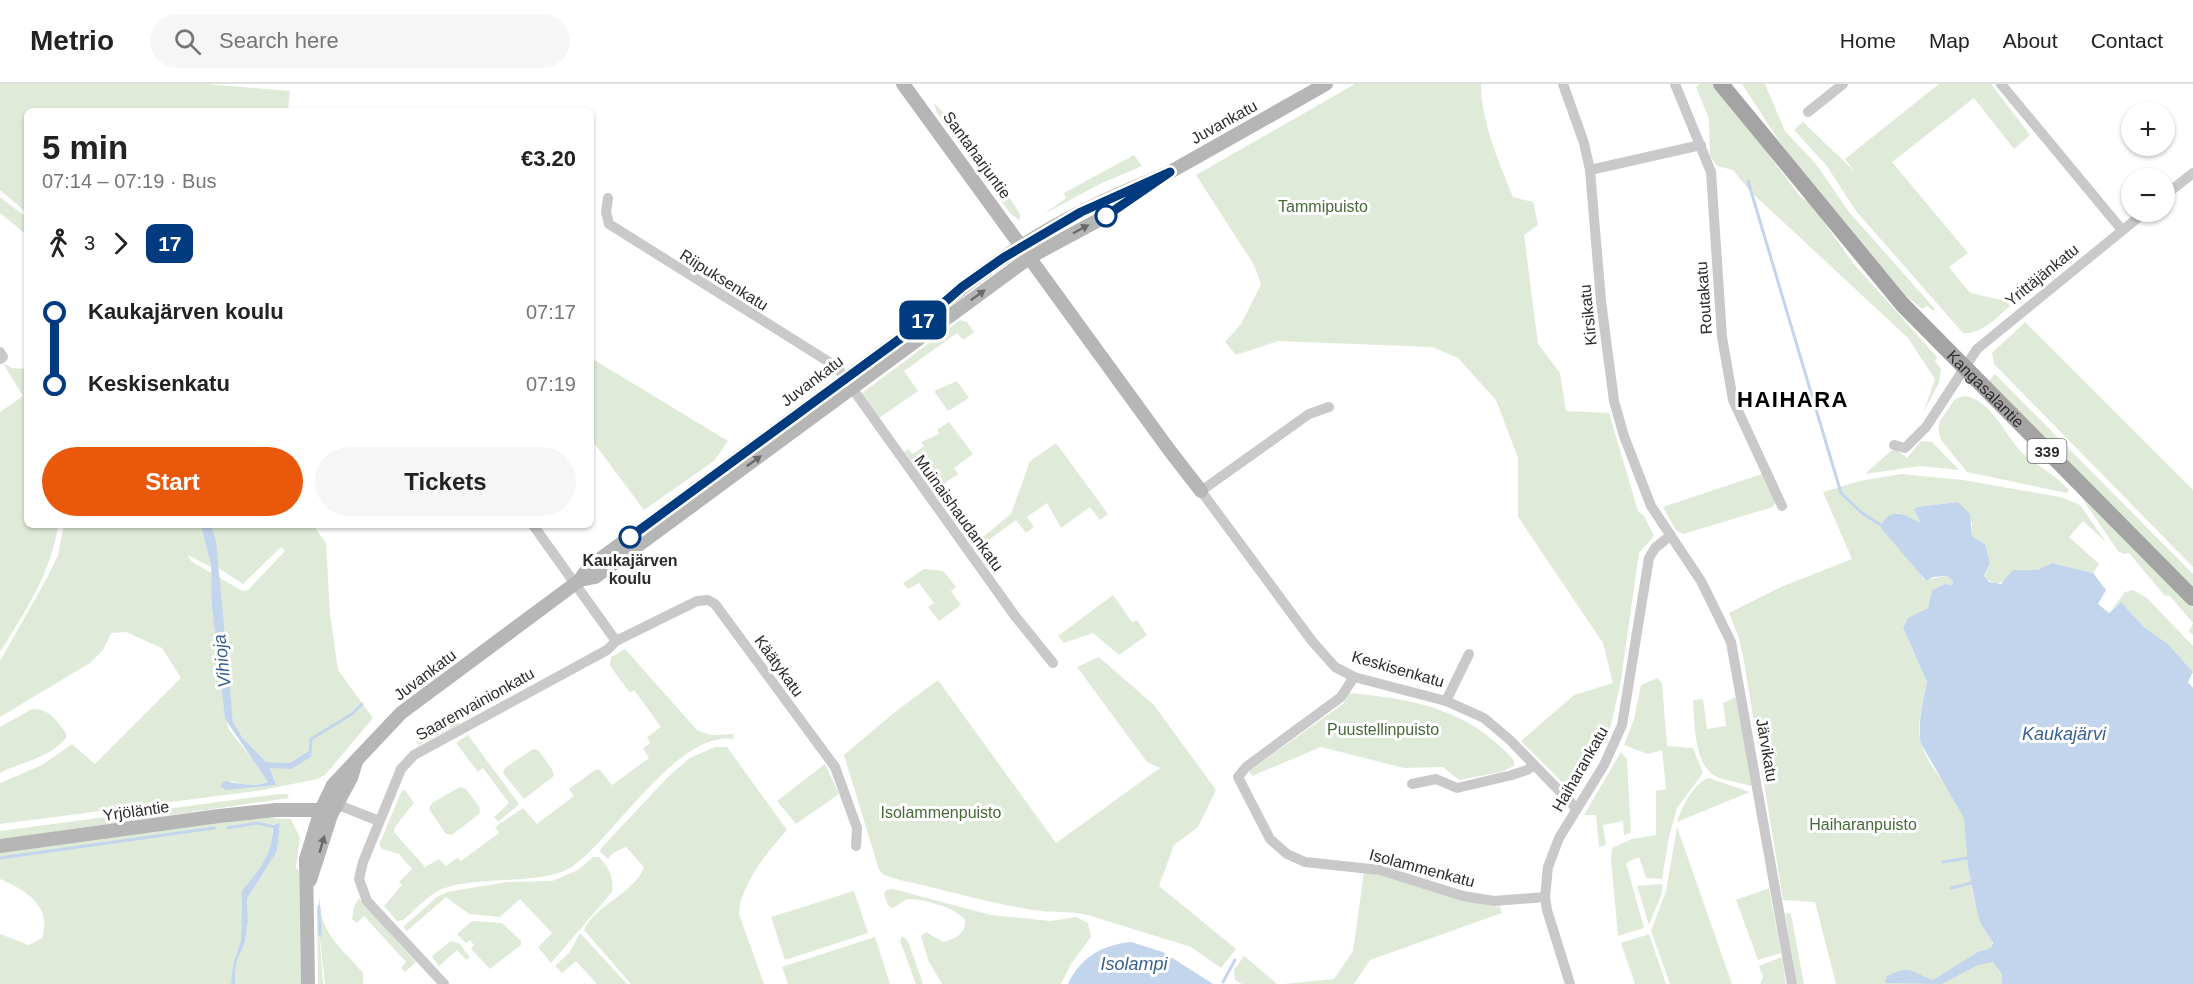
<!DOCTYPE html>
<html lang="en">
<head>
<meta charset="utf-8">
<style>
  :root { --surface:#fff; --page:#f6f6f6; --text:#222; --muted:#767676; --line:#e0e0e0; --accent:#ea580c }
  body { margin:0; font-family:Helvetica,sans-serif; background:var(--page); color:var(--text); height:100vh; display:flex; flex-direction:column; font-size:22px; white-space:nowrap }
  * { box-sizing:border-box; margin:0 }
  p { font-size:20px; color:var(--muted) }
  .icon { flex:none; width:33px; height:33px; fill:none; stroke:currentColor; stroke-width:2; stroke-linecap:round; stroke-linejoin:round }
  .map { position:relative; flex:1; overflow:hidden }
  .details { position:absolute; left:24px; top:24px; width:570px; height:420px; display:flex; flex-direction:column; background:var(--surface); border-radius:9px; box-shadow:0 2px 4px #0004 }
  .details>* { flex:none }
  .badge { padding:0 12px; border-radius:9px; font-size:21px; line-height:39px }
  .fabs { position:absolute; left:2121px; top:18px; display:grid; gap:12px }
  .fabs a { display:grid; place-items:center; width:54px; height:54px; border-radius:50%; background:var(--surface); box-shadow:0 2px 4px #0004; font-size:30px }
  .map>.badge { position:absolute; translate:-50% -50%; box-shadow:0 0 0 3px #fff }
  .legs { display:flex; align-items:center; gap:9px; height:66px; padding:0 18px; font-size:20px }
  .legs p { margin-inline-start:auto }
  .headline { display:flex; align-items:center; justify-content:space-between; height:102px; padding:0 18px }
  h1 { font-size:33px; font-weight:800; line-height:45px }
  .primary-button { display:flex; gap:12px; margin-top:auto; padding:12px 18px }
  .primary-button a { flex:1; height:69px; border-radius:36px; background:var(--accent); color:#fff; font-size:24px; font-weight:800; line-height:69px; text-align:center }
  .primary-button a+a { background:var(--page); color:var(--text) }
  ul { padding:0 18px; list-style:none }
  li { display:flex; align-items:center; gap:21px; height:72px; font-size:22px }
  li i { display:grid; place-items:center; width:9px; height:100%; margin:0 8px; background:currentColor }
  li i::after { content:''; width:15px; height:15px; margin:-8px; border:4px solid; border-radius:50%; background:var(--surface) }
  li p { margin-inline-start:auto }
  li:first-child i { background:linear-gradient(#0000 50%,currentColor 0) }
  li:last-child i { background:linear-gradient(currentColor 50%,#0000 0) }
  header { display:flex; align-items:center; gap:36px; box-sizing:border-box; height:84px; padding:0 30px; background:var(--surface); border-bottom:2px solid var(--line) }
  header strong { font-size:28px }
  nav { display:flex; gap:33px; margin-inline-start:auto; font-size:21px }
  .search { width:420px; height:54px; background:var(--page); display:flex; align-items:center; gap:15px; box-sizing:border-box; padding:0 21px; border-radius:33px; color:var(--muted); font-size:22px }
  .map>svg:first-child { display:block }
</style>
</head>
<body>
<header>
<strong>Metrio</strong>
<div class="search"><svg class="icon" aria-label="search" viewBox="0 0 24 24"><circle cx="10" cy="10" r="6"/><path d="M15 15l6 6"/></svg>Search here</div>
<nav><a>Home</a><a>Map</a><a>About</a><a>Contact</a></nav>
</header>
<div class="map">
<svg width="2193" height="900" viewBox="0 0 2193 900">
  <rect width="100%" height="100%" fill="#fff"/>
  <g fill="#dfebd8">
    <polygon points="0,0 207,0 290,7 288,27 27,27 27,129 0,106"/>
    <path d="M1355 0H1481C1481 38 1499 78 1513 113L1533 118 1538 141 1524 151 1538 260 1560 289 1566 327 1609 329 1638 427 1644 432 1654 452 1639 469 1621 596 1608 654 1578 704 1567 703 1521 657 1574 611 1613 599 1603 559 1518 433V374L1496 316 1458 274 1432 263 1278 257 1236 271 1225 258 1241 240 1261 200 1254 181 1196 91Z"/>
    <polygon points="1700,0 1715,0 1800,112 1812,121 1853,179 1937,273 1935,277 1941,285 1939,299 1923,329 1935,295 1908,254 1750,107 1733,86 1717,82 1710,72 1709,35 1696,3"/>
    <polygon points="1742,0 1765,0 1785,47 1816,80 1849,128 1935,225 1933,227 1927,222 1922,225 1906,212 1783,63"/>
    <path d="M1939 0H1991L2030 51 2014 65 1974 14 1892 78 1968 169 1949 183 1970 209 2006 217 2010 222C1997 233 1981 251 1963 249L1856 127 1826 81 1794 46 1803 38 1854 87 1845 75Z"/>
    <polygon points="934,19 975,60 1020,130 1020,137 1010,129 937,29"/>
    <polygon points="1134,71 1142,82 1100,100 1044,130 1066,114 1064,109"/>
    <polygon points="0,113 27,134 27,151 0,129"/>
    <polygon points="960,236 967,238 974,248 963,256 957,249 904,287 918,307 879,334 862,309"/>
    <polygon points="2025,238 2193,406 2193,483 1994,280 1992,269"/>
    <polygon points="591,274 728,357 714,377 644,426 591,355"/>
    <path d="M3 279 12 284 27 285V441H58C52 487 24 530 0 568V328L23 312Z"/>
    <polygon points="1995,290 2193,490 2193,504 1989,297"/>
    <polygon points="957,297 969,314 948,327 934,307"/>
    <path d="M1965 312C1994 317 2007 357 2026 372 2039 382 2056 392 2069 406L2067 409 1967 388 1941 356 1938 345 1940 337 1955 315Z"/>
    <polygon points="949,338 973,370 954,384 958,390 932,408 904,368 908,365 913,370 924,362 921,358 939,350 937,346"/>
    <polygon points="1921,357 1932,358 1959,386 1920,382 1865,390 1894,364 1907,374"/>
    <polygon points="1056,359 1108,430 1100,436 1090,423 1061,444 1047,419 1027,433 1034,443 1026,449 1016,436 975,466 972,462 1011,430 1030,377"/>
    <polygon points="1762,390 1777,416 1773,423 1683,450 1676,446 1663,423"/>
    <path d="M1901 390 1963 396 2060 413 2080 421 2106 458 2083 437 2069 453 2099 480 2093 489 2052 479 2037 486H2013L2007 496 1996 500 1984 494 1990 479 1985 460 1972 452V439L1958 418 1916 423 1914 426 1921 439 1897 429 1884 438 1924 496 1947 492 1953 497 1952 501 1945 500 1932 507 1928 524 1903 544 1927 598C1924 610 1919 634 1919 647 1921 681 1953 702 1964 732 1967 744 1967 757 1968 769 1970 799 1974 832 1992 857 1991 868 1994 883 2002 891V900H1836L1815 818 1783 816 1744 577 1739 554 1729 529 1781 503 1852 475 1823 408 1860 397Z"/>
    <polygon points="2075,404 2193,524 2193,551 2189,547 2193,539 2169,511 2165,512 2129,469 2124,470 2118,467"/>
    <polygon points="64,441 201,441 205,449 211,483 188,471 191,477 211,489 225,635 230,647 268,695 266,700 242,701 232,697 229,698 230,705 276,701 270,683 291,685 312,670 310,666 290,679 266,678 242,653 233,638 218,493 243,507 248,506 285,467 282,463 279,465 243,500 217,483 216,456 211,441 313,441 326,459 330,530 338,586 373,634 325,691 317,695 263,706 0,740 0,699 42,681 72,660 95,680 181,594 162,564 126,548 111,549 103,566 90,579 0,633 0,577 47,494 58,471"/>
    <polygon points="924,485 943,487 956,503 951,507 961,521 939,537 928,523 934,519 919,499 908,505 903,499"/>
    <polygon points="2133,506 2147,514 2193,562 2193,588 2168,560 2144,543 2121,518 2112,525 2125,508"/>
    <polygon points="1113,511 1132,538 1137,536 1147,551 1119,571 1093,549 1064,559 1058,552"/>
    <path d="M625 565 697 646 710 651 733 650 734 655C677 647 617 750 573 782 545 802 478 791 442 805 428 811 415 826 403 836L397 837 384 822 402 801 399 798 412 785 399 770 382 765 379 761 402 706H405L414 719 394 744V748L425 783 439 775 446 782 457 774 461 777 499 749 495 743 523 724 537 740 574 712 569 705 595 686H600L612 701 649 674 643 664 650 659 647 653 661 643 634 606 630 609 610 582 611 573Z"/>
    <path d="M1099 573 1154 621 1216 706 1198 743 1174 761 1159 802 1236 865 1221 884 1191 863 1088 831C1072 827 1058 829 1042 827 994 821 947 806 900 796L884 791 879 786 844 671 895 628 938 596 1056 759 1160 684 1147 678 1077 583Z"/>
    <polygon points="1658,594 1662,599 1667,662 1693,664 1703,689 1677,724 1669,753 1662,795 1646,794 1639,773 1626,779 1644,844 1618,852 1611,776 1612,764 1632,755 1656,751 1656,707 1666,705 1662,666 1648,670 1624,661 1634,635 1641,601"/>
    <path d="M1350 609C1417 616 1466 624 1514 676V682L1501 688 1459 696 1443 683 1404 684 1321 663 1252 692 1249 687 1343 620Z"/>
    <path d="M1736 613 1752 702C1741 699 1725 697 1715 692 1693 678 1695 639 1693 616L1703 615 1707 645 1726 642 1723 619Z"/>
    <path d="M32 625C49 624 57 637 66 649V654C49 675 22 677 0 689V643Z"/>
    <polygon points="453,629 460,640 419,661 416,658"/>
    <polygon points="468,651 519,720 498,738 494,733 509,719 483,684 478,688 456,659"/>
    <path d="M715 663H727L787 746C768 767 740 801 739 830L764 900H631L584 846C596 820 634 810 644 783L626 763 613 769 608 775 600 768 601 764 670 691 690 674Z"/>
    <polygon points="533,665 538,666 552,685 554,692 524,715 503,689 505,684"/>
    <polygon points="1621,668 1627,675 1631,749 1624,751 1623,737 1603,741 1606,761 1599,763 1596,731 1584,731"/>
    <polygon points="825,680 839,710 796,740 777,717"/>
    <path d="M1709 694 1750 708 1677 738C1682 723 1693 699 1709 694Z"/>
    <polygon points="460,703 466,705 480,724 479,730 452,751 446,750 429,725 432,719"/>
    <polygon points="279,710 287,710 289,714 0,756 0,747"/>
    <path d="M270 734 291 735 300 754 296 783 299 788 301 900H235L236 880 245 858 248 837 247 815 277 767 280 739 271 741C278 768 257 788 242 806L241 856 231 900H0V850L29 861 42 854C53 822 25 806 0 795V766L223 736Z"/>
    <polygon points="1677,743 1732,900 1670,900 1651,847 1666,807"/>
    <path d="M593 773H599C609 784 614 793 612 808L551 879 538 863 552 849 520 815 500 833 469 830 446 813 407 847 403 843 437 813 447 808 507 798 552 797 578 786Z"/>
    <path d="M1364 788C1410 796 1453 817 1500 823L1502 829 1370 876 1354 900H1283L1334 895 1353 867Z"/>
    <polygon points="1662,800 1662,809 1649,841 1637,802"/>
    <polygon points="1769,804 1781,869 1758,876 1736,816"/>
    <path d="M893 805 991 831 1051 837 1076 833 1088 839 1091 853 1071 880 1061 900H942L928 876 921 852 926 848 943 858C954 856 967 849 965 836 957 824 924 815 909 815 902 816 899 822 892 824L888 821 884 810 886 806Z"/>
    <polygon points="854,807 868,849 785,876 771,833"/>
    <path d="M320 814C318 848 342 864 363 889V900H325L319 847 323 900H318L317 824Z"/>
    <polygon points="359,814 416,878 405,888 401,884 406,878 364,832 357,839 352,835 354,822"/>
    <polygon points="1785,829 1791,830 1804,900 1797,900"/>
    <polygon points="472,837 502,839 521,857 521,861 490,885 471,865 474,861 470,856 466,859 457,850"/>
    <polygon points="580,849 627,900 597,900 576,877 562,889 555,882 569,869"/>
    <polygon points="1649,850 1666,900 1635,900 1621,859"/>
    <polygon points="902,852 908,857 923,900 916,900 900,857"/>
    <polygon points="875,853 890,900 788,900 782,883"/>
    <polygon points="451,857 459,859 470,873 466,876 457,866 439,882 432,872"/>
    <polygon points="1244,872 1277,900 1242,900 1235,896 1234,886"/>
    <polygon points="1782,873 1786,900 1760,900 1763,893 1759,882"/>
  </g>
  <g fill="#c3d5ec">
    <path d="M1958 418 1970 430 1972 452 1985 460 1990 479 1984 492 1989 498 2001 500 2013 486H2037L2052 479 2093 489 2106 506 2098 520 2109 529 2121 518 2144 543 2168 560 2193 588 2188 598 2193 604V900H2002V891L1993 878 1978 881 1942 900 1885 899 1887 892C1910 880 1912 888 1933 896L1978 868 1991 864 1993 859 1980 838 1976 823 1968 783 1964 734 1921 660C1917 641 1923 616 1927 598L1903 544 1908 534 1928 524 1932 506 1945 500 1952 501 1953 497 1947 492 1933 493 1926 497 1881 444C1888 419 1909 433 1921 439L1914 426 1916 423Z"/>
    <path d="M201 441H211L216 456 233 638 242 653 266 678 290 679 310 666 312 667 311 673 291 685 270 684 276 701 226 706 220 702 224 697C238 699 253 704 268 698L225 635 212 523 211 481Z"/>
    <path d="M280 739 277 767 247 815 248 837 245 858 236 880 235 900H231L233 881 241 856 242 806C260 785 273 771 273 741Z"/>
    <path d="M1131 858 1163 868 1213 900H1068C1079 874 1104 860 1131 858Z"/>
  </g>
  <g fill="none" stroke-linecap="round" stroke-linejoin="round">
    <g stroke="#c3d5ec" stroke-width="3">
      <polyline points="1748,97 1841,409 1862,429 1881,441"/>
      <polyline points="310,668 311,655 352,630 362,620"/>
      <polyline points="228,744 257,739 274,743"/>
      <polyline points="0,774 214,744"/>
      <polyline points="1943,778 1968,774"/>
      <polyline points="1951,804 1972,799"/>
      <polyline points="319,823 320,851"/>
      <polyline points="1223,898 1235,876"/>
    </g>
    <g stroke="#c9c9c9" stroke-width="10">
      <polyline points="1563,0 1584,59 1590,86 1601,217 1614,317 1624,352 1651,422 1701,497 1731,558 1792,900"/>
      <polyline points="1675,0 1711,88 1722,253 1733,316 1782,422"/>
      <polyline points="2001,0 2122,146"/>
      <polyline points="1808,28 1843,0"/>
      <polyline points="1590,86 1701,61"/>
      <polyline points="2164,112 2193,89"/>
      <polyline points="608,114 606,128 609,140 837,283 1015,532 1053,579"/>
      <polyline points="0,268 3,273 0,275"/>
      <polyline points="1329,323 1309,330 1201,407 1312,557 1335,583 1354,593 1446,617 1484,634 1510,656 1576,724"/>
      <polyline points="1894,361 1905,364 1926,343 1977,265 2145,128"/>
      <polyline points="533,441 616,557"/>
      <polyline points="1354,593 1341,613 1246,683 1238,693 1270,755 1287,770 1305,778 1380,786 1463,812 1494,817 1545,813"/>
      <polyline points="1446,617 1469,570"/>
      <polyline points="1412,700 1436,695 1457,704 1512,691 1527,686 1534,681"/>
      <polyline points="336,720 379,737"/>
      <polyline points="444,900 367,817 359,795 363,778 401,685 414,671 607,566 616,557 697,517 708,516 715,520 835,683 857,744 856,762"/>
      <polyline points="1570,900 1547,826 1545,813 1548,783 1559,754 1604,681 1622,641 1649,474 1655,464 1670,452"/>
    </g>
    <g stroke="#b6b6b6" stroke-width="14">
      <polyline points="903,0 1170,367 1201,407"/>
      <polyline points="1163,92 1326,0"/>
      <polyline points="580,496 595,493 1030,173 1106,132 1140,108"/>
      <polyline points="0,762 219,732 276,726 321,726 336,720"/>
      <polyline points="310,796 331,731 351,694 356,678"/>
      <path d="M308 900 306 775 321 726 333 701 401 629 580 496 588 484 916 243C966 198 1021 158 1081 128 1110 113 1140 101 1170 88"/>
    </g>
    <path stroke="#a4a4a4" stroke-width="16" id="s1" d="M1721 0 1902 220 2193 514"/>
  </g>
  <defs><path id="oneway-solid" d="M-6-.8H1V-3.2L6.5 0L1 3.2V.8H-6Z" transform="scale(1.5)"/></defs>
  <g fill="#6a6a6a">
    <use href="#oneway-solid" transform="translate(1081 145) rotate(-28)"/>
    <use href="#oneway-solid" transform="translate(978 211) rotate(-36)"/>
    <use href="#oneway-solid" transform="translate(754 377) rotate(-36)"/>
    <use href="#oneway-solid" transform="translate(322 760) rotate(-74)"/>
  </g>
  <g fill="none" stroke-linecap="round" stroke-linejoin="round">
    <defs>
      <polyline id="line-1" points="630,453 916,243 962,203 1003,174 1081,128 1170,88 1106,132"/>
    </defs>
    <use href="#line-1" stroke="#fff" stroke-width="14"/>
    <use href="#line-1" stroke="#003b80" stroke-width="9"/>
  </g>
  <g fill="#fff" stroke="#003b80" stroke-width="3">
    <circle cx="1106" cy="132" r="10"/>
    <circle cx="630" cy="453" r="10"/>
  </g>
  <g text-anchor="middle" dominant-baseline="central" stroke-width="6" stroke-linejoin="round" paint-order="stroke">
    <rect fill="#fff" stroke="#6b6b6b" stroke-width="1.5" x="2027.5" y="355" width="39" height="24" rx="4.5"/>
    <g font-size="15" font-weight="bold" fill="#2c2c2c">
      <text x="2047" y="367">339</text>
    </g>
    <g font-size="16" fill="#2c2c2c" stroke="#fff">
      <text transform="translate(1224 38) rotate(-29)">Juvankatu</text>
      <text transform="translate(977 71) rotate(54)">Santaharjuntie</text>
      <text transform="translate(2042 191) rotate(-39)">Yrittäjänkatu</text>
      <text transform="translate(724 196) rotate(32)">Riipuksenkatu</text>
      <text transform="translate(1704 214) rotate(-94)">Routakatu</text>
      <text transform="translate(1588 231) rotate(-96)">Kirsikatu</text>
      <text transform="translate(812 297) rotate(-37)">Juvankatu</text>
      <text stroke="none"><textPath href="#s1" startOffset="404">Kangasalantie</textPath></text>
      <text transform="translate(959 429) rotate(54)">Muinaishaudankatu</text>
      <text transform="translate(779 582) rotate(54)">Käätykatu</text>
      <text transform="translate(1398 585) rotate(16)">Keskisenkatu</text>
      <text transform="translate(425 591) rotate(-37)">Juvankatu</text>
      <text transform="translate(475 620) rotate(-29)">Saarenvainionkatu</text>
      <text transform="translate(1767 666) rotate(80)">Järvikatu</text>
      <text transform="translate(1580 685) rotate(-60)">Haiharankatu</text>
      <text transform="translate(136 727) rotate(-8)">Yrjöläntie</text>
      <text transform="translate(1422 784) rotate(15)">Isolammenkatu</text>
    </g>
    <g font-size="16" fill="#476938" stroke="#fff">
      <text x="1323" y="122">Tammipuisto</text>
      <text x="1383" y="645">Puustellinpuisto</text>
      <text x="941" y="728">Isolammenpuisto</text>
      <text x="1863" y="740">Haiharanpuisto</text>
    </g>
    <g font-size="16" font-weight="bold" fill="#2c2c2c" stroke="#fff">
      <text x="630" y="476">Kaukajärven<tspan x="630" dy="18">koulu</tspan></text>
    </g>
    <g font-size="18" font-style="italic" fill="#375f91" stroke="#fff">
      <text transform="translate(222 577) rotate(-96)">Vihioja</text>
      <text x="2064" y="650">Kaukajärvi</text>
      <text x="1134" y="880">Isolampi</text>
    </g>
    <g font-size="22" font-weight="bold" letter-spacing="1.5" fill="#000" stroke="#fff">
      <text x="1793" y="315">HAIHARA</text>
    </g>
  </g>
</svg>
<div class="fabs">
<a>+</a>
<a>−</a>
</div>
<b class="badge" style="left:923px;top:236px;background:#003b80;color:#fff">17</b>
<section class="details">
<div class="headline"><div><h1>5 min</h1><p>07:14 – 07:19 · Bus</p></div><b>€3.20</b></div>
<div class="legs"><svg class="icon" aria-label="walk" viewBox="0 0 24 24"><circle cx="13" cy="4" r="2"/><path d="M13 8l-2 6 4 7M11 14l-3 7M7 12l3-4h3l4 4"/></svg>3<svg class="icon" aria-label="forward" viewBox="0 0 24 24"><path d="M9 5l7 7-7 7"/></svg><b class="badge" style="background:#003b80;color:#fff">17</b></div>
<ul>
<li><i style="color:#003b80"></i><b>Kaukajärven koulu</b><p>07:17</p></li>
<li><i style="color:#003b80"></i><b>Keskisenkatu</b><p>07:19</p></li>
</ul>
<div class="primary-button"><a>Start</a><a>Tickets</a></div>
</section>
</div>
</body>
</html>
